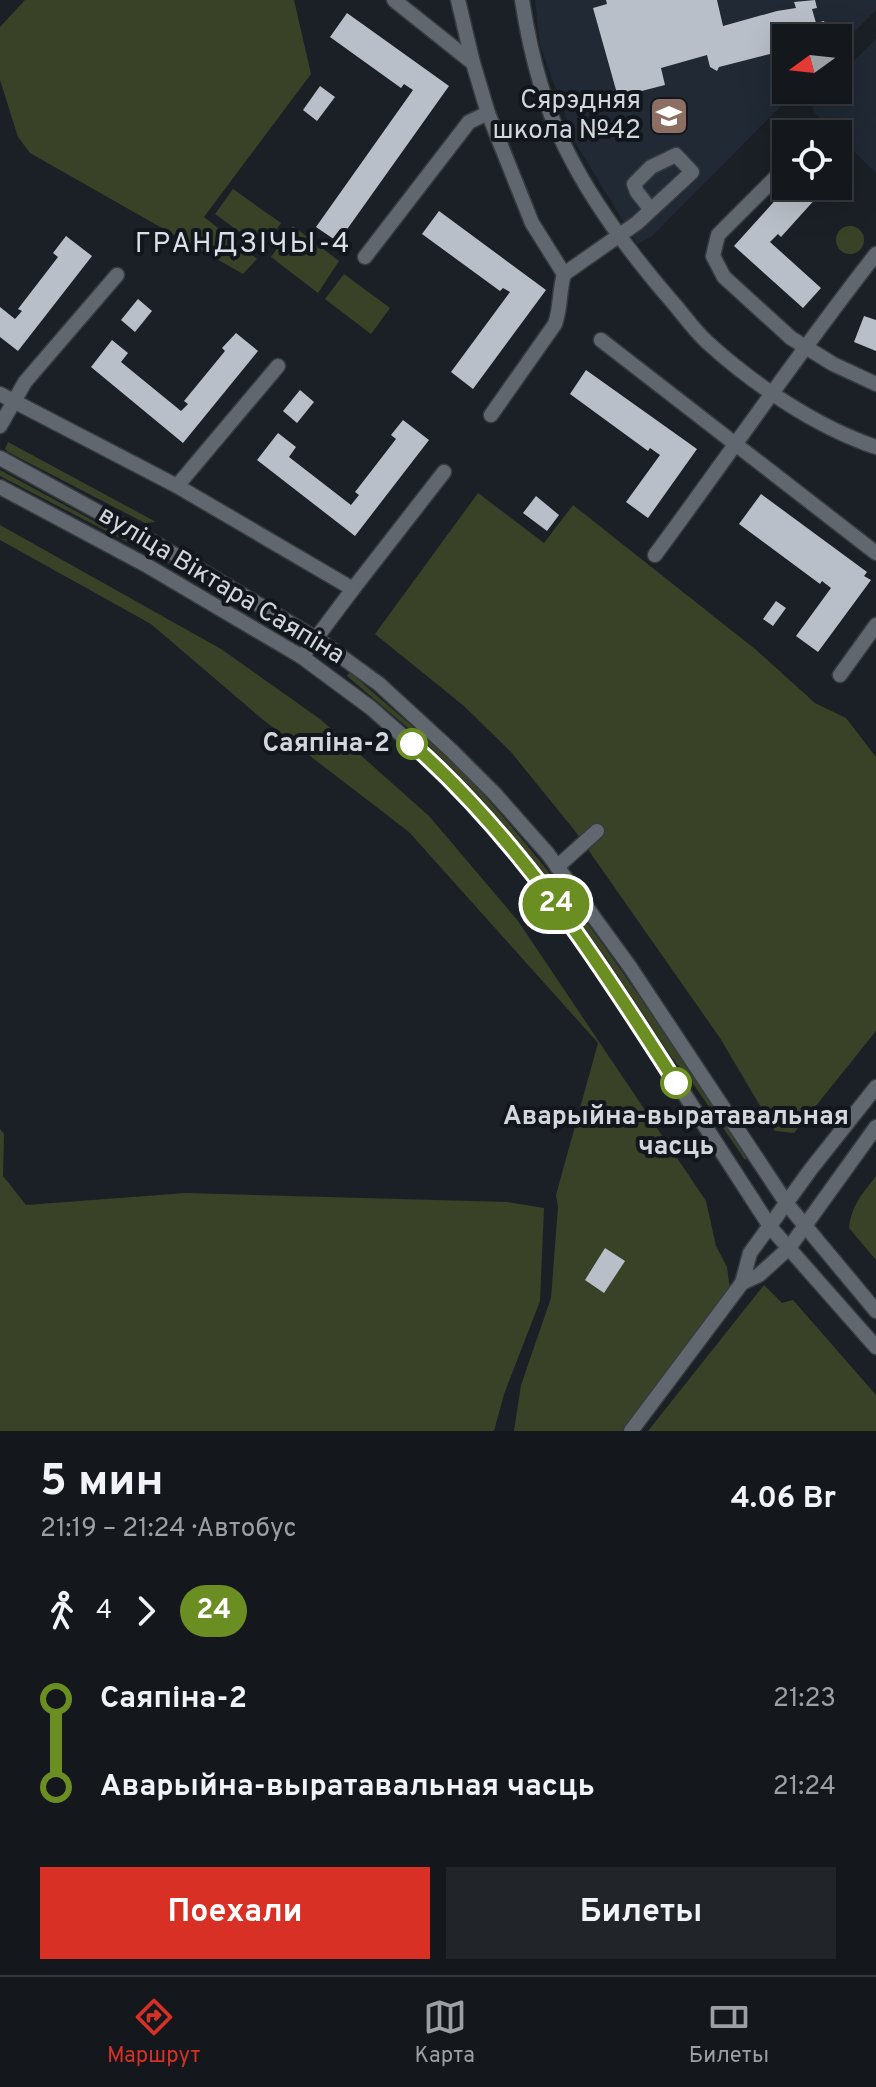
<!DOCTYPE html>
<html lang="ru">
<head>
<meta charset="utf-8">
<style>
  :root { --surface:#14181c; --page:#212529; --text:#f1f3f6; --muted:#9da0a3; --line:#33373b; --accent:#d93025 }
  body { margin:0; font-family:Overpass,sans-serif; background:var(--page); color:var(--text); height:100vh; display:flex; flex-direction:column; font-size:30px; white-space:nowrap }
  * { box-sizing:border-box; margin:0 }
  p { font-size:26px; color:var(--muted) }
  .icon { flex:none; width:44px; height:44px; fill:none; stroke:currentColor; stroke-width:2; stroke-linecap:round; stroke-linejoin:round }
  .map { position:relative; height:1431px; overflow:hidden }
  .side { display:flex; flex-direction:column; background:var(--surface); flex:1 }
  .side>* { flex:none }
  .badge { padding:0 16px; border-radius:26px; font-size:28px; line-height:52px }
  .needle { width:52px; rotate:255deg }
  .controls { position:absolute; left:772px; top:24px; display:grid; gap:16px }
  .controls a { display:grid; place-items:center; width:80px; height:80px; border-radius:0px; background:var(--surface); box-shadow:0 8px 32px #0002,0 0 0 2px var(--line); font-size:40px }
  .map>.badge { position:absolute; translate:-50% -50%; box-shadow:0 0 0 4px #fff }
  .legs { display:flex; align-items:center; gap:12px; height:88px; padding:0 40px; font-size:26px }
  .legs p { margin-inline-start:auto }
  .summary { display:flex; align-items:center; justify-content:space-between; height:136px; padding:0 40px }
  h1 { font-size:44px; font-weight:700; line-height:60px }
  .button { display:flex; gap:16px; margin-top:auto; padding:16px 40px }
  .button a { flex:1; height:92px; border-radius:0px; background:var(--accent); color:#fff; font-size:32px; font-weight:700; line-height:92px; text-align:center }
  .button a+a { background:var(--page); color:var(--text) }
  ul { padding:0 40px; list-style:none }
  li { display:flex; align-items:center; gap:28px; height:88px; font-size:30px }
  li i { display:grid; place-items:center; width:12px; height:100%; margin:0 10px; background:currentColor }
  li i::after { content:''; width:20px; height:20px; margin:-10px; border:6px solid; border-radius:50%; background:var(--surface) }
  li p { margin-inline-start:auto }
  li:first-child i { background:linear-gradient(#0000 50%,currentColor 0) }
  li:last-child i { background:linear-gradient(currentColor 50%,#0000 0) }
  .dock { display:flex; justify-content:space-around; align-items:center; height:112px; border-top:2px solid var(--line); background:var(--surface); font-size:22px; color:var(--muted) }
  .dock a { display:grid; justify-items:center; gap:4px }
  .dock .selected { color:var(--accent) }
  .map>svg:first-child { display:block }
</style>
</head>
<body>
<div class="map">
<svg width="876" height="1431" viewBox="0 0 876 1431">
  <rect width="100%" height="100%" fill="#1b2026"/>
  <g fill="#202934">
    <polygon points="535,0 876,0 876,10 838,48 838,38 786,38 786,90 797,90 651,237 637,244 575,142 540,45"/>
    <polygon points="876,39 876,173 814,112 812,101 823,90 838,90 838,76"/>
  </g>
  <g fill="#394227">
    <polygon points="25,0 294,0 311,74 204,217 257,259 243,274 30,153 18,137 0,80 0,27"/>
    <polygon points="233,189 281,223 263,249 215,214"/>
    <polygon points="293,226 339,261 318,293 271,257"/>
    <circle cx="850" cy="240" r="14"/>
    <polygon points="344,274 390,308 371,334 325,299"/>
    <polygon points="8,442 156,522 145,523 8,452 5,449"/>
    <polygon points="0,470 285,625 281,626 218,589 0,476"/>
    <polygon points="478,493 544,543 573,505 755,649 815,703 846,718 876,757 876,1031 794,1133 775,1131 720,1038 575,831 511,752 464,706 375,634"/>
    <polygon points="0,525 221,649 320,719 429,816 518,921 706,1201 716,1246 727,1267 730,1289 624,1431 514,1431 521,1385 551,1298 558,1207 556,1195 598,1043 409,832 262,719 151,624 0,540"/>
    <path d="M350 672C395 713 444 750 484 795 583 905 666 1035 747 1158L745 1160 692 1082 671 1057 606 958 536 865 479 796 428 745 347 676Z"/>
    <polygon points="0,1129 4,1134 3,1176 26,1205 186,1193 507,1202 544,1208 540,1301 504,1394 494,1431 0,1431"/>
    <path d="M876 1176V1260L849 1228C851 1206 863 1193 876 1176Z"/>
    <polygon points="764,1285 782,1303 793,1300 876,1395 876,1431 648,1431"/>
  </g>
  <g fill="#b9bfc8">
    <polygon points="606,0 717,0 723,26 777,11 796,8 794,2 815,0 817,8 812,9 816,23 824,21 829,38 786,38 786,50 719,67 717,71 710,67 707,55 661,68 665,85 618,97 593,8 607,4"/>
    <polygon points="347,13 449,86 338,242 316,227 413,90 404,84 401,88 330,37"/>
    <polygon points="320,86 335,97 317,121 303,110"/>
    <polygon points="801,119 813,132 811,134 796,134 790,128"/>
    <polygon points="788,186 827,186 781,237 778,234 770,242 821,288 803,308 734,246"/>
    <polygon points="439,211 546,290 473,389 451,372 510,292 503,288 500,291 422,234"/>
    <polygon points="66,236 92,256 18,351 0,337 0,307 15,319 22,311 18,309 58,257 53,253"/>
    <polygon points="138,299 152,311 135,332 121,320"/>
    <polygon points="864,316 876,320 876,351 854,342"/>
    <polygon points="236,333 258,351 183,443 91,367 112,340 128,353 121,362 181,411 188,404 184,401 225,351 222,348"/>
    <polygon points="586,370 697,449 648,518 626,502 660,455 650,448 648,451 570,394"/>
    <polygon points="300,390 314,402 297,423 283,411"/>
    <polygon points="403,420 429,440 355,536 257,460 278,433 296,447 289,457 351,505 359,495 355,492 396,439 391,435"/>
    <polygon points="761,494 867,572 864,576 871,580 818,652 796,636 831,588 822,581 820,584 739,524"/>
    <polygon points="536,496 559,515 547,531 523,513"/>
    <polygon points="776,601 786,608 773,626 763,619"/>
    <polygon points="605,1248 625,1261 604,1293 585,1280"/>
  </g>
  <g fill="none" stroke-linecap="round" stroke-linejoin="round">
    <defs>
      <g id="minor">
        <polyline points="394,0 473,63 488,113"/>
        <polyline points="458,0 473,63"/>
        <path d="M522 0C530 51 543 105 567 151 595 207 634 258 675 305 685 317 695 331 707 342 753 384 816 427 876 447"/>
        <polyline points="786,167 718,235 713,256 724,277 791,338 833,364 876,384"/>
        <polyline points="365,257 469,122 488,113 532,223 564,274"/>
        <polyline points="601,340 876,553"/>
        <polyline points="0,394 177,486 353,589 444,472"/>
        <path d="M491 415 555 324C561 307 559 291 564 274L637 223 692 172 676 155 651 167 634 184 637 192 651 210"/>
        <polyline points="0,426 25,382 117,275"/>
        <polyline points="0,458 160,546 317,639 379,684 452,751 495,794 548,854 630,967 787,1204 876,1311"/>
        <polyline points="177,486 278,366"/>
        <polyline points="0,487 146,565 302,657 371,708 440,769 492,824 540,882 606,973 771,1228 876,1347"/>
        <path d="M655 555C729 455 799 352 876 254"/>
        <polyline points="302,657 353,589"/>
        <polyline points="840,675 876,625"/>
        <polyline points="557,867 597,831"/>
        <polyline points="742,1283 759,1275 789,1248 876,1127"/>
        <polyline points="631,1431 742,1283 750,1253 811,1169 876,1087"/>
      </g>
    </defs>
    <use href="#minor" stroke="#373b40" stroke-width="17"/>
    <use href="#minor" stroke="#61676f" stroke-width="14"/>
  </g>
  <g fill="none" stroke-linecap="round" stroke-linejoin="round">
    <defs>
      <path id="line-1" d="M412 744C520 840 599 962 676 1083"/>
    </defs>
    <use href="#line-1" stroke="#fff" stroke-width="18"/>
    <use href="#line-1" stroke="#6b8e23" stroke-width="12"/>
  </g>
  <defs>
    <symbol id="school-square" viewBox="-11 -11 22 22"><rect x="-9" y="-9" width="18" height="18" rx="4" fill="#8d6e63" stroke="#12171d"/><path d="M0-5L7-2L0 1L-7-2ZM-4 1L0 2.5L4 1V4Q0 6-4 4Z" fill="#fff"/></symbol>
  </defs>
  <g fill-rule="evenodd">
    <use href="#school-square" x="647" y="94" width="44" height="44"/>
  </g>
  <g fill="#fff" stroke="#6b8e23" stroke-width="4">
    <circle cx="412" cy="744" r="14"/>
    <circle cx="676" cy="1083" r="14"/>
  </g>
  <g text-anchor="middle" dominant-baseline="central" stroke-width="8" stroke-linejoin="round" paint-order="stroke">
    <g font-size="26" fill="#d3d6db" stroke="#12171d" text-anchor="end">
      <text x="641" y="101">Сярэдняя<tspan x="641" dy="30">школа №42</tspan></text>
    </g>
    <g font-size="26" fill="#d3d6db" stroke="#12171d">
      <text transform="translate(221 586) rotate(31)">вуліца Віктара Саяпіна</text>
    </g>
    <g font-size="26" font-weight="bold" fill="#d3d6db" stroke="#12171d" text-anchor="end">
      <text x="390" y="744">Саяпіна-2</text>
      <text x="676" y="1117" text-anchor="middle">Аварыйна-выратавальная<tspan x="676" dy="30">часць</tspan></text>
    </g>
    <g font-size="28" letter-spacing="2" fill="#d9e0e8" stroke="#12171d">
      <text x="243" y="245">ГРАНДЗІЧЫ-4</text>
    </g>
  </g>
</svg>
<div class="controls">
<a><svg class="needle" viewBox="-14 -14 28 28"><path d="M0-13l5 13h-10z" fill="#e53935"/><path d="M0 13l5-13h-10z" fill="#9da0a3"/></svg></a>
<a><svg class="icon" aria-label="locate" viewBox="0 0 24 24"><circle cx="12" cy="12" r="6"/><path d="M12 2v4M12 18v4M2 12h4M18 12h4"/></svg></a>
</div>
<b class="badge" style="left:556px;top:904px;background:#6b8e23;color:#fff">24</b>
</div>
<section class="side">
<div class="summary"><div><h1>5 мин</h1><p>21:19 – 21:24 · Автобус</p></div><b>4.06 Br</b></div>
<div class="legs"><svg class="icon" aria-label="walk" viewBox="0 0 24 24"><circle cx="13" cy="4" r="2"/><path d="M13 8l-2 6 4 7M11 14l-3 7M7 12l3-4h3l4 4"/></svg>4<svg class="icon" aria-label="forward" viewBox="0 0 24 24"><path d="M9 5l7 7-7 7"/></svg><b class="badge" style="background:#6b8e23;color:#fff">24</b></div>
<ul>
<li><i style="color:#6b8e23"></i><b>Саяпіна-2</b><p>21:23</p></li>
<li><i style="color:#6b8e23"></i><b>Аварыйна-выратавальная часць</b><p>21:24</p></li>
</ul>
<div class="button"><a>Поехали</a><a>Билеты</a></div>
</section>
<nav class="dock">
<a class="selected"><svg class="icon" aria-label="directions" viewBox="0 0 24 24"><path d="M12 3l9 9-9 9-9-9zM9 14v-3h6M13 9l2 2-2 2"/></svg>Маршрут</a>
<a><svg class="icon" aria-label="map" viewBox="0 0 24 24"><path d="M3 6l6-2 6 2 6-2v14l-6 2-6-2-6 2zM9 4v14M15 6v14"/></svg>Карта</a>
<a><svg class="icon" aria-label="tickets" viewBox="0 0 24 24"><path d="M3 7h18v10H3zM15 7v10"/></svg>Билеты</a>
</nav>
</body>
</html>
